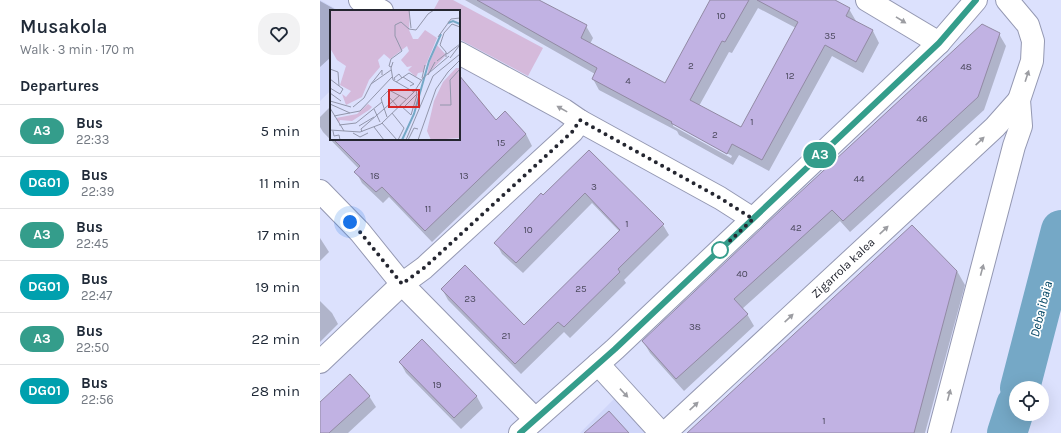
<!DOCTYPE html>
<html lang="en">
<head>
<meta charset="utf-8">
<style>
  :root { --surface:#fff; --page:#f2f2f3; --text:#1f2937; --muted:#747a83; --line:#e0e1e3 }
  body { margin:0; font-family:Karla,sans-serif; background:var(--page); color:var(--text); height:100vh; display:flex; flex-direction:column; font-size:15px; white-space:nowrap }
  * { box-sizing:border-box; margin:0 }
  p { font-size:13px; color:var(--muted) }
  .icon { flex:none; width:22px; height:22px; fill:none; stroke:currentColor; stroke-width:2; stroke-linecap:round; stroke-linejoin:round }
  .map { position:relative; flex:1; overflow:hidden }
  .side { display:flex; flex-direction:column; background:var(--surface); width:320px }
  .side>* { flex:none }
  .badge { padding:0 8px; border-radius:13px; font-size:14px; line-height:26px }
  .buttons { position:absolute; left:689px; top:381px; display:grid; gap:8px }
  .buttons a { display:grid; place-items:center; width:40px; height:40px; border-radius:50%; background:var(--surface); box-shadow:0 4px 16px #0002; font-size:20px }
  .you { position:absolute; width:20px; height:20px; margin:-10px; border:3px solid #fff; border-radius:50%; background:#1a73e8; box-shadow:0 0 0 6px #1a73e833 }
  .map>.badge { position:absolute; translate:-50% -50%; box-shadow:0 0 0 2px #fff }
  h2 { padding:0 20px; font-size:15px; line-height:36px }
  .round { display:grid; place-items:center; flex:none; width:42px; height:42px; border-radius:16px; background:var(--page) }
  .summary { display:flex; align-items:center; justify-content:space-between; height:68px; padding:0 20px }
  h1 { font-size:19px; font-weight:600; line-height:30px }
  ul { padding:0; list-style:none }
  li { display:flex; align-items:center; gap:12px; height:52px; padding:0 20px; border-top:1px solid var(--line) }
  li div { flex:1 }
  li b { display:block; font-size:15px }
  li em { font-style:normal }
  li .badge { min-width:44px; font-weight:700; text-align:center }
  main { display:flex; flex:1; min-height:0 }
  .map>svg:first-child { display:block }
</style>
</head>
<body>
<main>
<section class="side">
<div class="summary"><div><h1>Musakola</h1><p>Walk · 3 min · 170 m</p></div><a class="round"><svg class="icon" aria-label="heart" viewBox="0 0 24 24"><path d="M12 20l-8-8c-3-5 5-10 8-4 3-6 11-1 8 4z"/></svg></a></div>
<h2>Departures</h2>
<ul>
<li><span class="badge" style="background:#349d8b;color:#fff">A3</span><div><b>Bus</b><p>22:33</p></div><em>5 min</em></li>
<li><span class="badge" style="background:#00a0ae;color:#fff">DG01</span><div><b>Bus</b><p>22:39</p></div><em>11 min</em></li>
<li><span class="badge" style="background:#349d8b;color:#fff">A3</span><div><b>Bus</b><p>22:45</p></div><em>17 min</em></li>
<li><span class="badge" style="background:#00a0ae;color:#fff">DG01</span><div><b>Bus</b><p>22:47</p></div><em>19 min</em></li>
<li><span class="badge" style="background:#349d8b;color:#fff">A3</span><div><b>Bus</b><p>22:50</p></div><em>22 min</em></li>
<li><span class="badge" style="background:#00a0ae;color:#fff">DG01</span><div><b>Bus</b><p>22:56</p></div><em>28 min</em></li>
</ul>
</section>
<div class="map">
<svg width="741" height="433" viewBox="0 0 741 433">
  <rect width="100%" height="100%" fill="#dce1fd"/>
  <g fill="#d0d6f9">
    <polygon points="0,0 20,11 11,11 11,90 0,101"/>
    <polygon points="296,397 330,433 260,433"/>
  </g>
  <polygon fill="#d5badb" points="119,0 133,0 223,48 208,76 139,39 139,11 113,11"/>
  <g fill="#0003" fill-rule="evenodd">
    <path d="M145 0H216L266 26 273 38 270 44 345 84 391 0H513L529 9 536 21 535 22 553 31 559 43 543 73 512 56 449 171 419 155 413 165 359 135 357 131 279 90 273 79 275 74ZM438 8 476 28 422 128 379 106 409 52 412 53ZM353 123 412 156 411 158 353 126Z"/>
    <polygon points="0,1 18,11 11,11 11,57 0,67"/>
    <polygon points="679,34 686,46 664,110 530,232 520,221 422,309 427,314 434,326 364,391 330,353 323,341"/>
    <polygon points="139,77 176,121 185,113 206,134 212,146 112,242 69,197 63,203 42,183 36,172 39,169 3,132 0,127 0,117 11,106 11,139 139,139"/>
    <polygon points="269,151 343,225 349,235 304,280 306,283 250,338 244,332 201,374 128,300 122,289 204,326 300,232 272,203 203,273 182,254 176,243"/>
    <polygon points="0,238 9,252 0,261"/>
    <polygon points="637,271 645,285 605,433 375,433"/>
    <polygon points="0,301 12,313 18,324 0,342"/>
    <polygon points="102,341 157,397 163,408 141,429 86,373 80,362"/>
    <polygon points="49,396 56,407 28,433 0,433 0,403"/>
  </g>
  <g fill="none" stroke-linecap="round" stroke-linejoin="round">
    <g stroke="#75a8c6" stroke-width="40">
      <polyline points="700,388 741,230"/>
      <polyline points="687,433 696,405"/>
    </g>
  </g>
  <g fill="#c1b2e3" stroke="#928aa4">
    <polygon points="157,0 219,0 267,25 261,38 345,83 390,0 429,0 405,42 402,41 370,100 421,127 478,22 437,0 515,0 530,8 526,16 553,30 536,62 505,45 442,160 412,144 407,154 351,123 352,122 272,79 277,68"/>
    <polygon points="662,24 680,33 658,97 523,221 512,210 414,299 428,314 356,379 322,341 462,209"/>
    <polygon points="139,75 176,120 185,111 206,134 105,231 62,187 56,192 34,172 40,166 13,139 139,139"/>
    <polygon points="269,150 344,224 298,269 300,272 244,327 238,322 195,364 121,289 145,265 204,325 300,230 265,193 196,263 174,243 221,193 223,195"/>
    <polygon points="592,225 637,271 594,433 367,433"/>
    <polygon points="102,339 157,396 134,418 79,362"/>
    <polygon points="30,374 50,396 9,433 0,433 0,402"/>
    <polygon points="289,411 309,433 264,433"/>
  </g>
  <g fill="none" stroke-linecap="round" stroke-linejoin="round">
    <defs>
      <g id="minor">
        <polyline points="40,0 62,11"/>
        <polyline points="547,0 619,43"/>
        <polyline points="139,53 244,110 260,121 400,198 433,219"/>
        <polyline points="0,191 40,232 82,284 215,419"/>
        <polyline points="0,362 82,284 104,268 252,132 260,121"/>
        <polyline points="278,364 341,433"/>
        <polyline points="200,433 295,349 619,43 656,0"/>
        <polyline points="345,433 675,127 699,100"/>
        <polyline points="619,433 694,146 701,126 699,100 712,61 713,41 708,25 687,0"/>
      </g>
    </defs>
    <use href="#minor" stroke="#9498b2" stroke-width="24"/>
    <use href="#minor" stroke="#fff" stroke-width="22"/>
  </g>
  <defs><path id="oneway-solid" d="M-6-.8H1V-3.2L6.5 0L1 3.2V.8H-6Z"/></defs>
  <g fill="#9c9da2">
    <use href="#oneway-solid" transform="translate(581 20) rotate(32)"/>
    <use href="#oneway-solid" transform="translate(707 76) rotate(-72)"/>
    <use href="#oneway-solid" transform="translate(242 109) rotate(-151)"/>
    <use href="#oneway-solid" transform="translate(660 141) rotate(-43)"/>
    <use href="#oneway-solid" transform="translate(564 230) rotate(-43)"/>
    <use href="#oneway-solid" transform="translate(662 270) rotate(-75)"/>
    <use href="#oneway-solid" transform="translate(469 318) rotate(-43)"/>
    <use href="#oneway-solid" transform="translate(304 393) rotate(47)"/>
    <use href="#oneway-solid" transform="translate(629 395) rotate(-75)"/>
    <use href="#oneway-solid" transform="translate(374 406) rotate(-43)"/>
  </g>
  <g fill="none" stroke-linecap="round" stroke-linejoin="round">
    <defs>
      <polyline id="line" points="200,433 295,349 619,43 656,0"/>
    </defs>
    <use href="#line" stroke="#fff" stroke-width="9"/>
    <use href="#line" stroke="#349d8b" stroke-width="6"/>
    <polyline stroke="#242630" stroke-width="4" stroke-dasharray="0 7.2" points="30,222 40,232 82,284 104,268 252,132 260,120 400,198 433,219 397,253 400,250"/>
  </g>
  <circle fill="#fff" stroke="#349d8b" stroke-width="2" cx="400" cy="250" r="8"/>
  <g text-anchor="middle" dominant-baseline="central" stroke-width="3.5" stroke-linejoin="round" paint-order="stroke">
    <g font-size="10" fill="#4b495d">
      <text x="401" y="16">10</text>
      <text x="510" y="36">35</text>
      <text x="371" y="66">2</text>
      <text x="646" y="67">48</text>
      <text x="470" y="76">12</text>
      <text x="308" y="81">4</text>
      <text x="602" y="119">46</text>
      <text x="432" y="122">1</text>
      <text x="395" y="135">2</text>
      <text x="181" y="143">15</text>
      <text x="55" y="176">18</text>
      <text x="144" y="176">13</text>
      <text x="539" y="179">44</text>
      <text x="274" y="187">3</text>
      <text x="108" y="209">11</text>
      <text x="307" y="224">1</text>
      <text x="476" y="228">42</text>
      <text x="208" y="230">10</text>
      <text x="422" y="274">40</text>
      <text x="261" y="289">25</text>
      <text x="150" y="299">23</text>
      <text x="375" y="327">38</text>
      <text x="186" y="336">21</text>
      <text x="117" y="385">19</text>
      <text x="504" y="421">1</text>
    </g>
    <g font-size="12" fill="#242630" stroke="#fff">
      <text transform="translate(523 268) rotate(-43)">Zigarrola kalea</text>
    </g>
    <g font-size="13" font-style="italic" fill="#004564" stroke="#fff">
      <text transform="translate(721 309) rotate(-76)">Deba ibaia</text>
    </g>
  </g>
  <g transform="translate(10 10)">
    <rect width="130" height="130" fill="#dce1fd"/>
    <path d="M0 0H80L79 20 83 29H88L95 20 107 28 93 62 88 63 86 67 78 60 82 56 77 57 71 50 79 41 77 36 60 49 54 44 48 50 50 57 39 70 32 87 16 95 12 84 16 87 21 81 10 75 16 56 7 50 0 38ZM107 35 116 45 97 65 100 51ZM126 58H130V128L101 130 97 121 104 91 113 72ZM38 94 42 97 39 100 22 111 10 110 9 113 6 108 27 104Z" fill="#d5badb"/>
    <path fill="none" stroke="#75a8c6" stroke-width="2" d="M118 13 123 11 130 14M72 130 84 104 99 51 111 24"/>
    <path fill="none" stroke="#9296ab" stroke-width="1" d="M79 0 81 18M108 27 121 9 130 8M117 44 130 34M116 47V42L110 35 114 23 122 14 130 17M120 48 129 36M107 51 117 43M63 52 61 58 63 70 84 82M61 57 59 56 61 49 72 41 65 26V15L71 12 79 19 86 20 98 4 104 0M0 59 8 62 9 76M98 65 105 52M73 67 84 74 80 76M92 68 95 55M0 69 13 79 10 84 0 78M65 70 64 68 69 64 72 68M66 72 79 63 91 70M41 74 52 60V65M0 83 11 91M58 86 68 97M0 91 21 97M52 92 57 107M0 94 20 103M70 95 81 105 87 85 86 80M110 95H121L120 70 130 59M23 97 34 88 41 74 61 60M0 98 14 121M73 98 87 84M44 99 50 112M62 103 74 118 68 130M4 106 30 101 62 67M52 113 67 130M9 115 26 113 52 92 51 88 59 80 76 89M29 116 44 107M44 117 54 130M0 120 30 122 51 114 84 82 93 68 119 46M3 121 4 126 9 125 10 130M32 122 31 119 70 85M23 123 30 127 38 123M76 130 103 66 130 44M78 130 84 118 88 119M88 130 106 79 118 62 130 50"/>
    <path fill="#d62828" fill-opacity="0.15" stroke="#d62828" stroke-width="2" d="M59 80H89V97H59Z"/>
    <rect width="130" height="130" fill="none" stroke="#242630" stroke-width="2"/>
  </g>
</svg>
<div class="buttons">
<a><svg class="icon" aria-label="locate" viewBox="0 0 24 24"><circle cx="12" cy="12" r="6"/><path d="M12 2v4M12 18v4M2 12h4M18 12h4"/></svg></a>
</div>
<div class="you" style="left:30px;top:222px"></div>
<b class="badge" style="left:500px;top:155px;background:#349d8b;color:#fff">A3</b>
</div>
</main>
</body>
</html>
